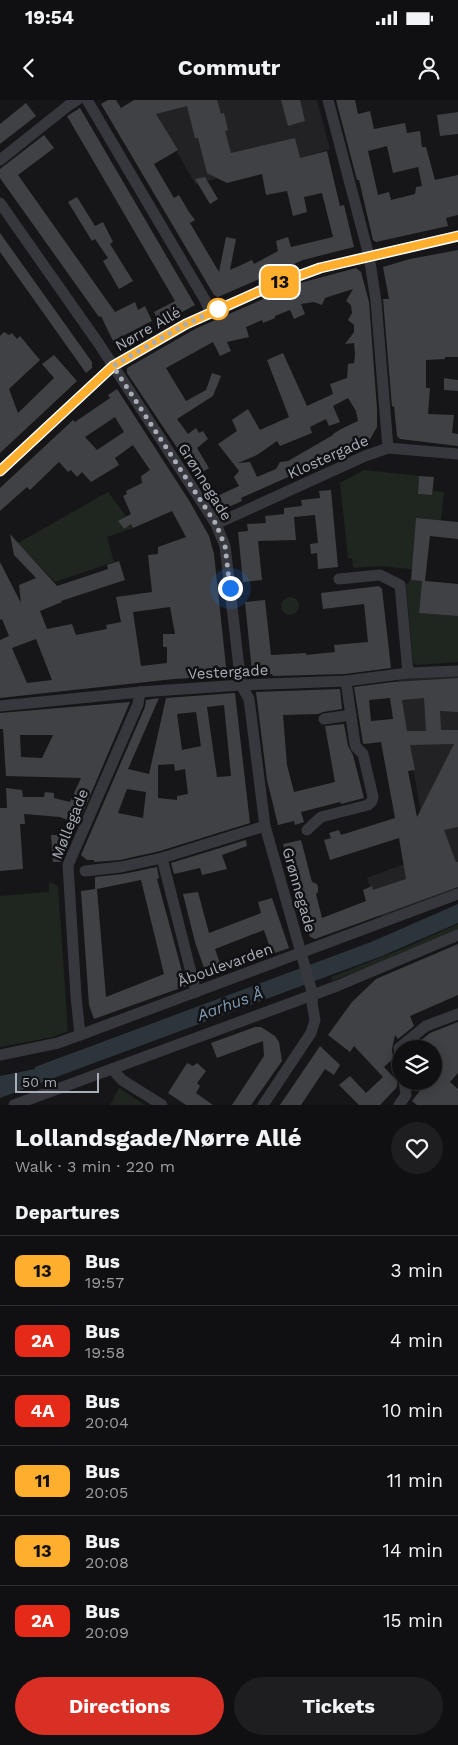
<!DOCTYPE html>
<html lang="en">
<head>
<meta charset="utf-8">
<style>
  :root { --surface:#101012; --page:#1e1e20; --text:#f1f3f6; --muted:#9c9d9f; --line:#303032; --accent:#d93025 }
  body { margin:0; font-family:"Work Sans",sans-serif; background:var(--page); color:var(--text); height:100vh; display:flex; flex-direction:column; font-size:19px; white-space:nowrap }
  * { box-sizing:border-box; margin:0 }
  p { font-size:16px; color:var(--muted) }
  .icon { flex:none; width:28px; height:28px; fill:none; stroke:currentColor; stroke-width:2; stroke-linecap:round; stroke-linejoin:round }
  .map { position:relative; height:1005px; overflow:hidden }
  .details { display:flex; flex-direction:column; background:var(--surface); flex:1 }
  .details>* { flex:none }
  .badge { padding:0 10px; border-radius:8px; font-size:18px; line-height:32px }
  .fabs { position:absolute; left:392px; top:940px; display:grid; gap:10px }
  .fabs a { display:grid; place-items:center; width:50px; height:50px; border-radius:50%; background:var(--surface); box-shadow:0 2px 12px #0003,0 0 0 1px var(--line); font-size:25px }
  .scale { position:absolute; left:15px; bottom:12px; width:84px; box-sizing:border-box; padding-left:5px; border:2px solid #a8adb8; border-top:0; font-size:14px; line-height:18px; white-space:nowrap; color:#a8adb8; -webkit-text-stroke:4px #111113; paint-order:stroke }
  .you { position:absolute; width:25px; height:25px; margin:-12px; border:4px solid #fff; border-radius:50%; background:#1a73e8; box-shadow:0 0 0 8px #1a73e833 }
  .map>.badge { position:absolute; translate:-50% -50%; box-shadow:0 0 0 2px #fff }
  h2 { padding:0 15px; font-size:19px; line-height:45px }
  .round { display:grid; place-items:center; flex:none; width:52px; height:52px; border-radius:26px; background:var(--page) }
  .head { display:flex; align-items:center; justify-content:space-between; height:85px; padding:0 15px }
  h1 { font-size:24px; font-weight:700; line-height:38px }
  .primary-button { display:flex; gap:10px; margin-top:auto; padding:10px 15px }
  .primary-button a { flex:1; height:58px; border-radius:30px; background:var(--accent); color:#fff; font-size:20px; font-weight:700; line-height:58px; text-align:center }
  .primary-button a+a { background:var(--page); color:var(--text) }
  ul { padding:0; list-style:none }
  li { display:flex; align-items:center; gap:15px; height:70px; padding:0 15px; border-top:1px solid var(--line) }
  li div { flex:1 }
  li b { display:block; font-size:19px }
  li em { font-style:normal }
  li .badge { min-width:55px; font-weight:700; text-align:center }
  .status { display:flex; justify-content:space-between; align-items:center; height:35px; padding:0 25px; background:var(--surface); direction:ltr }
  .status svg { height:14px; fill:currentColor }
  header { display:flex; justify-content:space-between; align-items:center; height:65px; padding:0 15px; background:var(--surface); font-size:22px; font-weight:700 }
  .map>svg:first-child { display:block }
</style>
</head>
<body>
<div class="status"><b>19:54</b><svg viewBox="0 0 49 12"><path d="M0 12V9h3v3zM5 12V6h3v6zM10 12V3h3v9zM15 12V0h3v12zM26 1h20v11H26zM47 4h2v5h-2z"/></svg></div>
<header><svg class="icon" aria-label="back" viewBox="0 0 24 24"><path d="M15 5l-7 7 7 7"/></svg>Commutr<svg class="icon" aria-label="person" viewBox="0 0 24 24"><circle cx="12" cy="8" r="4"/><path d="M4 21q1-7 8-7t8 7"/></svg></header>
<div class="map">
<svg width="458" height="1005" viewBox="0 0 458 1005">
  <rect width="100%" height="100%" fill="#161618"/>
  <g fill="#222225">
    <polygon points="148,0 317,0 330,49 298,59 195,84"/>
    <polygon points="458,574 458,788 381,817 367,778 428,755 398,580 437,575"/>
  </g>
  <g fill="#1e261f">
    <polygon points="364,370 419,376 418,394 432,395 433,391 444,392 441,421 416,419 412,469 379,466 353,468 352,458 348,458 340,383"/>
    <polygon points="108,392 126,416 119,422 123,429 131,424 133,428 107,437 114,462 55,482 18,443"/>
    <polygon points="411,480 422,481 419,513 458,516 458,562 416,565 413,563 406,485"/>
    <circle cx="290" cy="506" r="9"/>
    <polygon points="49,782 58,786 68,931 53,937 0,947 0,796 49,792"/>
    <polygon points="458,824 458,830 385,861 332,881 331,877 407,847"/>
    <polygon points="119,988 145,1005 110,1005"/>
  </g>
  <polygon fill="#2c353c" points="458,804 458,823 382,856 0,998 0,976 35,969 35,967 371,842"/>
  <g fill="#404145" fill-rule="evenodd">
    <path d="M108 0H116L121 8 134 0H217L221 14 224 13 228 30 225 31 231 53 295 38 300 58 327 51 340 106 344 105 354 147 303 160 218 197 214 195 101 4ZM187 6 195 38H198L207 73 227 83 262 74 266 95 287 91 293 116 307 112 304 97 322 93 333 137 291 147 288 137 276 141 278 151 254 164 252 160 230 170 236 139 226 137 219 172 190 123 195 120 189 112 179 95 174 98 154 64 178 50 156 14Z"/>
    <polygon points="281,0 300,0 305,21 288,26"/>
    <path d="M336 0H355L358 14 370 11 374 29 405 23 407 33 420 31 422 47H426L435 80 458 75V115L446 118 448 126 376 142 373 140 359 80H357ZM387 46 393 73 418 67 422 86 416 87 415 94 391 100 389 92 378 95 368 51Z"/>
    <polygon points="26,3 36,16 0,44 0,24"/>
    <polygon points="80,8 195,205 160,224 154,212 175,201 67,16"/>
    <polygon points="458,12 458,34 440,36 437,15"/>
    <polygon points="44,35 54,48 18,75 115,212 135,202 138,210 145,206 152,221 113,241 101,216 99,217 0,78 0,69"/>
    <polygon points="205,77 218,99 210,104 195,79"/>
    <polygon points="77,97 95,126 103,122 113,142 110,144 133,181 119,189 103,161 108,158 95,139 92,141 68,102"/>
    <polygon points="0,133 92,262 92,268 86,273 0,152"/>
    <polygon points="458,150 458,257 445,257 445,259 426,260 426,288 430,288 428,314 454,315 452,333 458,334 458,346 400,339 397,336 394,306 392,307 383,199 389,199 383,167 410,159"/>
    <path d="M356 168 361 172 369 202 377 309V327L369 341 241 398 242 401 222 410 213 398 239 386 234 377 239 371 218 344 237 331 232 320 248 309 260 330 289 317 267 260 283 253 307 306 333 294 330 284 347 278 348 264 354 263 355 254 354 243 345 244 354 232V225L348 220 352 213 351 205 346 201 353 189 325 198 322 205 314 202 301 204 305 214 294 219 290 210 275 216V218L263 223 262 220 246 227 249 237 227 242 231 251 220 256 213 242 166 268 186 301 206 290 212 273 221 276 213 296 177 319 188 334 196 328 199 333 203 331 208 339 197 348 209 368 196 376 127 273V268L195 229 213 221 300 183ZM348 298 356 311 358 321 341 329 333 334V335L288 361 280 362 276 369 257 377 250 362 238 363 257 355 277 341 280 346 312 333 310 327 326 319 329 326 340 322 333 306Z"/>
    <polygon points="4,232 9,235 12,233 17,239 20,236 40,260 9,289 18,313 54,278 42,264 54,255 77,281 0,353 0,236"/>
    <polygon points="444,278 458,280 458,291 444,290"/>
    <path d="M117 289 190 402 209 436 214 454 227 576 174 579 0 598V540L9 536 2 519 0 520V462L21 503 19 485 36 478 14 455 10 434 57 486 108 469 107 465 119 461 125 480 61 501 62 502 40 511 47 529 72 524 76 535 107 529 106 525 121 522 116 497 152 492 148 455 158 454V447L186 437 172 411 133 428 131 424 124 429 118 421 131 414 123 396 127 394 126 391 142 383 141 376 150 370 133 345 115 358 119 365 91 382 82 372 77 377 71 370 68 372 59 362 30 390 27 387 0 411V388L73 320 75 322 110 298 108 295ZM115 317 124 332 97 350 85 337ZM170 507 175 534H163V547H167V563L141 566 133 512ZM36 539 52 580 27 583 12 548Z"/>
    <polygon points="419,376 434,377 432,395 418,394"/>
    <polygon points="331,390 338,467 318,469 317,453 311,454 310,444 318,443 315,415 294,417 296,440 258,441 262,480 243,482 238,432 248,431 247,424 266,423 265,416 284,414 284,408 302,406 301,400 320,398 319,391"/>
    <polygon points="416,418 458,422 458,439 430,436 425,481 458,484 458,516 419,513 422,481 411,480"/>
    <polygon points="379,486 382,489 391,568 345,574 273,576 272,574 258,575 258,571 252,572 245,502 265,500 271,555 306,553 306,555 335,552 334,545 368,542 364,504 323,509 321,493"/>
    <path d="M458 578V612L440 611 441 630H458V727L444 730 456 762H458V787L315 839 310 837 283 744 301 740 312 782 317 784 318 787V792L316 794 322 818 366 801 363 790 372 786 373 790 406 779 399 738 330 760 324 740 331 738 329 733 339 730 341 735 395 718 381 642 364 644 363 643 354 587 393 582ZM390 598 393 619 371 621 369 600ZM424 598 426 631H407L402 600ZM454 644 417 717 408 671 415 670 410 645Z"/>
    <polygon points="340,589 342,609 323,612 318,614 283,615 287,665 294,692 335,682 325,626 344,624 348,646 353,655 364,698 341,704 340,702 301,712 304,722 295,725 294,721 278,725 267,680 256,592"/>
    <path d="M235 593 250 723 160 751 120 760 94 762V760H87L81 755 145 607 146 600 159 598 128 669 149 674 166 598ZM224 605 231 676 217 677 207 607ZM196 612 201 646 182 650 177 614ZM174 664 175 671 185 669 188 694 177 696V700L158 698V665ZM127 689 146 692 143 718 118 713Z"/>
    <path d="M130 602 78 724 60 717 24 714 25 724H20L23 769 0 771V708H7L6 688 22 690 23 697H44L45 692 54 693V698L70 702 81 678 6 676 3 629H0V613ZM20 635H53L42 658 21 657Z"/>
    <polygon points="51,735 57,735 70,741 61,762 53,762"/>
    <polygon points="246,740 247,746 222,755 227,769 202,775 200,768 174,774 171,763"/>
    <path d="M157 767 159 778 157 779 186 886 94 919 89 905 81 791 95 789V777L123 774ZM141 780 164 874 106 897 97 789Z"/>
    <polygon points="198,792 209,833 261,813 258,802 272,798 289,848 272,854 264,830 215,849 223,872 207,877 195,842 183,794"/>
    <polygon points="458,844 458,895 410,916 414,926 398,939 395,935 392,949 393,959 384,967 397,981 397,987 380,1005 359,1005 339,985 350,976 366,993 383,977 354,946 350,952 328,935 352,902 376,879"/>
    <polygon points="458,922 458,973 450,982 458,989 458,1005 417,1005 412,1001 422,988 413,981 434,981 434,949 410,949 430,933"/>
    <polygon points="255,927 261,927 275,936 279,942 282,961 251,1005 232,1005 264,956 263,941 217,958 211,943"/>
    <polygon points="320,946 340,965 334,975 325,969 301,1005 280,1005"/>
    <polygon points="187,963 193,966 197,963 206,971 197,983 200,986 196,993 213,1005 186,1005 168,993"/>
  </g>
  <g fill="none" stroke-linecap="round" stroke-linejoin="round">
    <g stroke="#37383d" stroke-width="11">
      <polyline points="87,0 205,200 210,212"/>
      <polyline points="328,0 369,156 376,201 388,348"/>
      <polyline points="0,60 69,5 77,0"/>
      <polyline points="0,103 99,244 216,424 225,446 241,585 249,599 265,726 313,895 312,903 315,920 311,933 263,1005"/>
      <polyline points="0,371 113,266 186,224 271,186 320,168 458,136"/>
      <polyline points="216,424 365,356 388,348 458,354"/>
      <polyline points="339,479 380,475 400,485 408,573"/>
      <polyline points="0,606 140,592 241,585 346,581 408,573 458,571"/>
      <polyline points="324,619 351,615"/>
      <polyline points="307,730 321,717 368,705 372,701 373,697 363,654 356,647 355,644 346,581"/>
      <polyline points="162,758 196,892"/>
      <polyline points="85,771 121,767 162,758 265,726"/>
      <polyline points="80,935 76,896 68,765 138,604 140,592"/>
      <polyline points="0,955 58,943 80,935 458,794"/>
      <polyline points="401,962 399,948 426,926 458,914"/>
      <polyline points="112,969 122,980 162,1005"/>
      <polyline points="14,1005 337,886 458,835"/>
      <polyline points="399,1005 406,995 404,981"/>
    </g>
  </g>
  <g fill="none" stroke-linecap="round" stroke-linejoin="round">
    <defs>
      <polyline id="line" points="0,371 113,266 186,224 271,186 320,168 458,136"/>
    </defs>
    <use href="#line" stroke="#fff" stroke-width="11"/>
    <use href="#line" stroke="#ffae2d" stroke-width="8"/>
    <polyline stroke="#a8adb8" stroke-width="5" stroke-dasharray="0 9" points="218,209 186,224 113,266 216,424 225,446 230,488"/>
  </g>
  <circle fill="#fff" stroke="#ffae2d" stroke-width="2.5" cx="218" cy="209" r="10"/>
  <g text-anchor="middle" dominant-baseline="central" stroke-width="5" stroke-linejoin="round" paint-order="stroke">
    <g font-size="15" fill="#a8adb8" stroke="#111113">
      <text transform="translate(148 229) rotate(-30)">Nørre Allé</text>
      <text transform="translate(328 357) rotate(-24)">Klostergade</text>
      <text transform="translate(205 382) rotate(58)">Grønnegade</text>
      <text transform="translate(228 572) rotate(-3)">Vestergade</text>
      <text transform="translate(70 724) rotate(-68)">Møllegade</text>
      <text transform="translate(299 790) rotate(74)">Grønnegade</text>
      <text transform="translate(225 865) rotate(-20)">Åboulevarden</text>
    </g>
    <g font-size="16" font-style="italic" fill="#7f9bb3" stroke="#111113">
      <text transform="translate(230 904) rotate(-20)">Aarhus Å</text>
    </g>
  </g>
</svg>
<div class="fabs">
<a><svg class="icon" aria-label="layers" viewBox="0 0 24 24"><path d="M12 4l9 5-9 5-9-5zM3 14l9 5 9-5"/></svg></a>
</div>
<div class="scale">50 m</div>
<div class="you" style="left:230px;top:488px"></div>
<b class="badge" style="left:280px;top:182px;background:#ffae2d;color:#111">13</b>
</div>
<section class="details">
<div class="head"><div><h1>Lollandsgade/Nørre Allé</h1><p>Walk · 3 min · 220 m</p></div><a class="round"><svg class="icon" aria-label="heart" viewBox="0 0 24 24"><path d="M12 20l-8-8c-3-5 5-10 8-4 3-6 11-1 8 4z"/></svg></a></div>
<h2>Departures</h2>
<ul>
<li><span class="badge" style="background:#ffae2d;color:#111">13</span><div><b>Bus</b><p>19:57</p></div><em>3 min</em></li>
<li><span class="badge" style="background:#e52b18;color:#fff">2A</span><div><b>Bus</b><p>19:58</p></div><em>4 min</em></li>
<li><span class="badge" style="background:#e52b18;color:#fff">4A</span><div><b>Bus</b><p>20:04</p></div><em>10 min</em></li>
<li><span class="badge" style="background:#ffae2d;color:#111">11</span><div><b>Bus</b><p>20:05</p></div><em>11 min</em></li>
<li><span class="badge" style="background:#ffae2d;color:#111">13</span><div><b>Bus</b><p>20:08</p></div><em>14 min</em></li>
<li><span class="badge" style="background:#e52b18;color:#fff">2A</span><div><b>Bus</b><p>20:09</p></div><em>15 min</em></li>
</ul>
<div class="primary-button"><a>Directions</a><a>Tickets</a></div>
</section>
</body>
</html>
